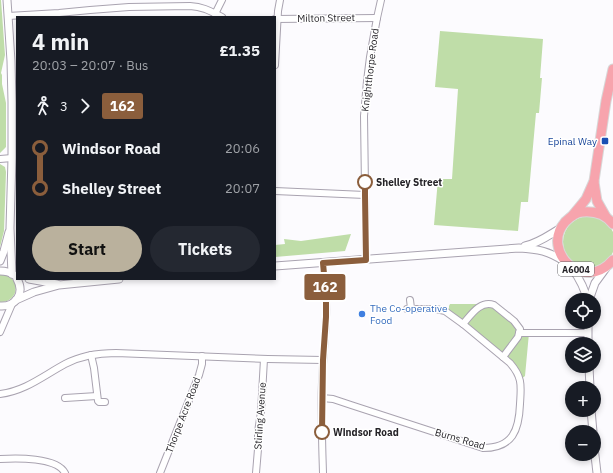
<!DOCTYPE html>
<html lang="en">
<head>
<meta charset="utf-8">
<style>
  :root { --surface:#171b24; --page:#242831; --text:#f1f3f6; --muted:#9ea1a6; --accent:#bab19d }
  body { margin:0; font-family:"IBM Plex Sans",sans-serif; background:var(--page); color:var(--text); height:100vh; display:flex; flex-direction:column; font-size:15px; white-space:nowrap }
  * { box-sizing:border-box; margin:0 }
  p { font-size:13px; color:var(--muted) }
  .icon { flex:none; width:22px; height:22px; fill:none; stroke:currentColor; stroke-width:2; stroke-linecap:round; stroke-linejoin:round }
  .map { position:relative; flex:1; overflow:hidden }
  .details { position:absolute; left:16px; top:16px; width:260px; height:264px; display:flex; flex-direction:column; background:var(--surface); border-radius:0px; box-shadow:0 2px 6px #0003 }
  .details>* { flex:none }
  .badge { padding:0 8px; border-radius:3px; font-size:14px; line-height:26px }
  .buttons { position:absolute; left:565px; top:293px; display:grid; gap:8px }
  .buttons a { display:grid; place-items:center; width:36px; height:36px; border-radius:50%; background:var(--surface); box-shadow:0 2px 6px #0003; font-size:20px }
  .map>.badge { position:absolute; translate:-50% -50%; box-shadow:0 0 0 2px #fff }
  .legs { display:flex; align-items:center; gap:6px; height:44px; padding:0 16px; font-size:13px }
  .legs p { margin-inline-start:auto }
  .head { display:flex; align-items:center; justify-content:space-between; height:68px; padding:0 16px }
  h1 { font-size:22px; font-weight:700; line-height:30px }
  .action { display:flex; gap:8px; margin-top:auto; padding:8px 16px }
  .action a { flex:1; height:46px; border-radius:24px; background:var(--accent); color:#111; font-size:16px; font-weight:700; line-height:46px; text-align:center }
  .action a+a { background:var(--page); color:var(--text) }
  ul { padding:0 16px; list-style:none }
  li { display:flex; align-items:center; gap:14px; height:40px; font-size:15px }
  li i { display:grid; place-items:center; width:6px; height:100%; margin:0 5px; background:currentColor }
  li i::after { content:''; width:10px; height:10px; margin:-5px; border:3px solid; border-radius:50%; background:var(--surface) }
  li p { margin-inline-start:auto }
  li:first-child i { background:linear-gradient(#0000 50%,currentColor 0) }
  li:last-child i { background:linear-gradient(currentColor 50%,#0000 0) }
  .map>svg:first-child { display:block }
</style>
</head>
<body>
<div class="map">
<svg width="613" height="473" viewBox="0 0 613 473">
  <rect width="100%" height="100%" fill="#fcfbfe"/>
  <g fill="#bfdda8">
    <polygon points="0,0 1,0 5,55 1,73 2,75 2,84 6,103 6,147 0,153"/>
    <polygon points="440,31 543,39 540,78 542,78 539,113 536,113 528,202 521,202 518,231 434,225 438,179 452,179 458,89 435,87"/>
    <polygon points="0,164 5,167 6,172 4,231 0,247"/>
    <circle cx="589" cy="242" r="26"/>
    <polygon points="351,234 345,251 275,257 275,245 285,244 284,239 301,241"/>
    <path d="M0 275C20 273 22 302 0 302Z"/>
    <polygon points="450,304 490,304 520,329 529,333 525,376 520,380 516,370 449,314 449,306"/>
  </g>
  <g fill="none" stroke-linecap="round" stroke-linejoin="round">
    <defs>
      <g id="minor">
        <polyline points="215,14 222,0"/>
        <path d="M8 16 59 13 90 10 129 7 190 6C204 7 210 11 222 17"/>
        <polyline points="275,19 377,18"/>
        <polyline points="275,65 278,11 280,0"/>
        <polyline points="0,159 12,158"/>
        <polyline points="275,191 365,195"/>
        <polyline points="366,260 364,116 367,81 370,57 377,18 381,0"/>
        <path d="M323 263C325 281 327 300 326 318 325 339 323 360 322 382 321 412 322 443 323 473"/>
        <polyline points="410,300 411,308"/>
        <path d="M463 324C471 315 480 300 494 305L514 321 520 329 518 337 503 357"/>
        <polyline points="0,332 12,304"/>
        <polyline points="519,333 588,333"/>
        <polyline points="91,355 94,368 98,401 99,402 105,402"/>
        <path d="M0 394C25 391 43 376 65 364 80 356 99 353 116 353L268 359 323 360"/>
        <polyline points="65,398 97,396"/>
        <path d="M322 398 333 399 351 405 483 448C513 448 519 430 520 404 521 386 523 378 510 363L463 324 445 311 436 309H407"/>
        <path d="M0 459C16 458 57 457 65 473"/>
        <polyline points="160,473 199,375 202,364 202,356"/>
        <polyline points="256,473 258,449 258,432 261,412 264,359"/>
      </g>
      <g id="tertiary">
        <polyline points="7,0 11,61 12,102 12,158 10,228 12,274"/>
        <path d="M525 246C539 243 549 235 561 228"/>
        <polyline points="0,261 4,251 9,232"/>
        <path d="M275 266 519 248C538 249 549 251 565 262"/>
        <path d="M572 268C579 278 585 288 587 300"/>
        <path d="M0 271C6 271 10 272 14 275"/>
        <polyline points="29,279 57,284"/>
        <polyline points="16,300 34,292 59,285 119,279"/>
        <polyline points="589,300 595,283 606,268"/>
        <path d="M0 306C16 307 25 293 17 279"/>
        <polyline points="588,322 588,344"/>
        <polyline points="589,366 590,388"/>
        <polyline points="591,410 593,432"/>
        <polyline points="594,447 597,473"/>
      </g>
      <g id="primary">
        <polyline points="594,182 597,201 606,217"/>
        <polyline points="572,216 582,204 586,199 594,181 606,101 613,69"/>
        <path d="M613 224C606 215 595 211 583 212 576 212 570 217 565 222 540 251 584 294 613 260"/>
      </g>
    </defs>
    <use href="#minor" stroke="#a9a3b0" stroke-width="8"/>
    <use href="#tertiary" stroke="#a9a3b0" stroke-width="9"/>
    <use href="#primary" stroke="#d8d7d8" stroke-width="11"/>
    <use href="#minor" stroke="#fff" stroke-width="6"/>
    <use href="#tertiary" stroke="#fff" stroke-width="7"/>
    <use href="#primary" stroke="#f7a4ad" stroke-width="9"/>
  </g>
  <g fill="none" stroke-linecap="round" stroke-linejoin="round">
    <defs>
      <polyline id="line-1" points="322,432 323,360 326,317 326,296 323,263 366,260 365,195 365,182"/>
    </defs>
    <use href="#line-1" stroke="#fff" stroke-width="9"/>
    <use href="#line-1" stroke="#8b5e3c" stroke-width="6"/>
  </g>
  <rect fill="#1a4fb4" stroke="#fff" stroke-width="1.5" x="601" y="137" width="8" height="8" rx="2"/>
  <g fill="#fff" stroke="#8b5e3c" stroke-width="2">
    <circle cx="365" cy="182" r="7"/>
    <circle cx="322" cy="432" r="7"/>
  </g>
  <circle fill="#3f7fe0" stroke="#fff" stroke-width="1.5" cx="362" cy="314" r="4"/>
  <g text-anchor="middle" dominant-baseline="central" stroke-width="3" stroke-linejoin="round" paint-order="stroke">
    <rect fill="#fff" stroke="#666568" stroke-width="1" x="558" y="262" width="36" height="14" rx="3"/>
    <g font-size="9" font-weight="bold" fill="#252328">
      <text x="576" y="269">A6004</text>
    </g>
    <g font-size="10" fill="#252328" stroke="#fff">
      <text transform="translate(326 18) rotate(-1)">Milton Street</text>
      <text transform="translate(370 70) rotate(-83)">Knightthorpe Road</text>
      <text transform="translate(183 415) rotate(-69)">Thorpe Acre Road</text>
      <text transform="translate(260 416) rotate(-86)">Stirling Avenue</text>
      <text transform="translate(460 439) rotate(16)">Burns Road</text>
    </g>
    <g font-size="10" fill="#164399" stroke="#fff" text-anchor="end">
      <text x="597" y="141">Epinal Way</text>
    </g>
    <g font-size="10" font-weight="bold" fill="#252328" stroke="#fff" text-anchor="start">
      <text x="376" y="182">Shelley Street</text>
      <text x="333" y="432">Windsor Road</text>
    </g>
    <g font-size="10" fill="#366cbe" stroke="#fff" text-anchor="start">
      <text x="370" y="308">The Co-operative<tspan x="370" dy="12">Food</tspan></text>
    </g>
  </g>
</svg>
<div class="buttons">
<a><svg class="icon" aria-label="locate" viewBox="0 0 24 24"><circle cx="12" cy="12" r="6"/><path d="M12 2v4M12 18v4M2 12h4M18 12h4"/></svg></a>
<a><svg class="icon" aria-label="layers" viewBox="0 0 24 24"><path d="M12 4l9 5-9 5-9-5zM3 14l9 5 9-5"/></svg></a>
<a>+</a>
<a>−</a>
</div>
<b class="badge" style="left:325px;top:287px;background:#8b5e3c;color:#fff">162</b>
<section class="details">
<div class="head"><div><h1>4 min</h1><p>20:03 – 20:07 · Bus</p></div><b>£1.35</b></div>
<div class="legs"><svg class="icon" aria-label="walk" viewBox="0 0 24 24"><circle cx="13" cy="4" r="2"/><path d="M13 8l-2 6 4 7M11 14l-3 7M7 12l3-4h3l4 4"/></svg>3<svg class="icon" aria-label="forward" viewBox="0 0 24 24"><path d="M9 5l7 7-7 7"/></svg><b class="badge" style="background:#8b5e3c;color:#fff">162</b></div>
<ul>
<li><i style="color:#8b5e3c"></i><b>Windsor Road</b><p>20:06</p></li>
<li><i style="color:#8b5e3c"></i><b>Shelley Street</b><p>20:07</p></li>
</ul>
<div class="action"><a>Start</a><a>Tickets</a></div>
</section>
</div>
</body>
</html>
